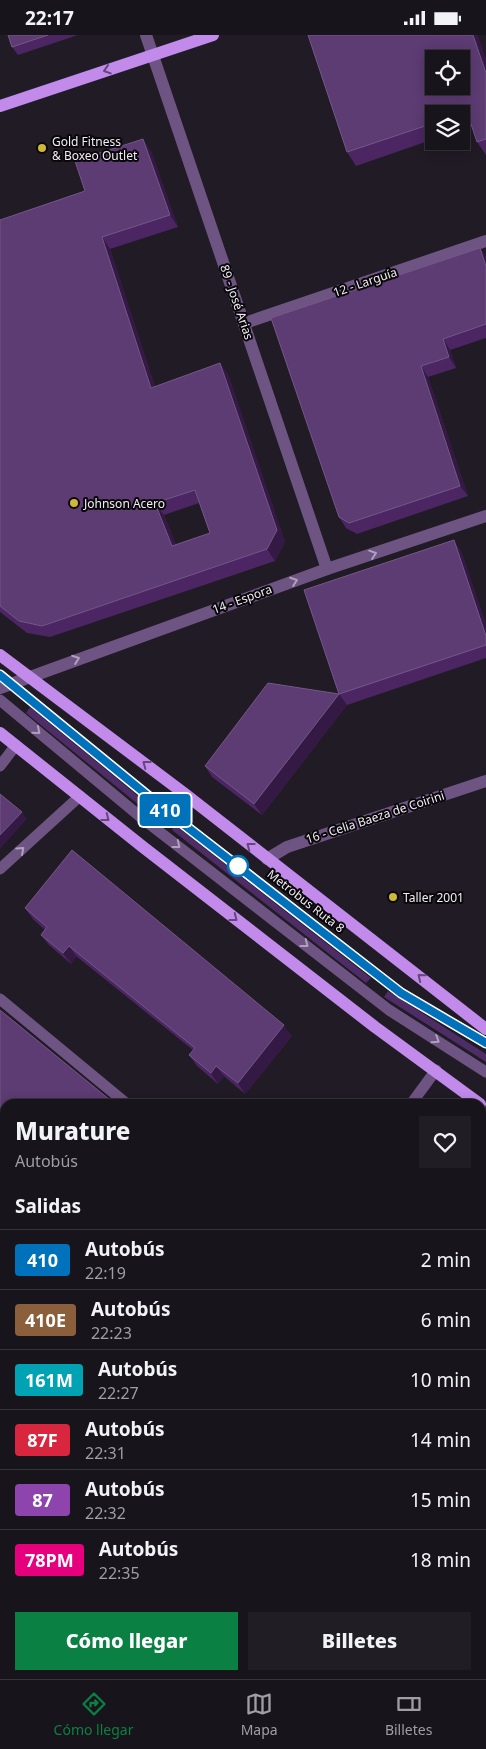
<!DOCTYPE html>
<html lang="es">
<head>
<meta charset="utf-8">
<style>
  :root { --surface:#18141b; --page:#211d24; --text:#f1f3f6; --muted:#9f9ea3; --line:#36333a; --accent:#0b8043 }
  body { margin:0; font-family:"Noto Sans",sans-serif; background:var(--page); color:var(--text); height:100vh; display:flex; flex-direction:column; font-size:19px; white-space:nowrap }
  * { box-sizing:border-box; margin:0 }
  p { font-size:16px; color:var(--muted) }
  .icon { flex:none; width:28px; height:28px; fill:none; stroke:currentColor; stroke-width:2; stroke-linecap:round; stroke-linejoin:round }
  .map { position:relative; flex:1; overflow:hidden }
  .side { position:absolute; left:0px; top:1064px; width:486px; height:581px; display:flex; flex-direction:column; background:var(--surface); border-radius:15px 15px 0 0; box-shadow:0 2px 12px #0003,0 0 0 1px var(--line) }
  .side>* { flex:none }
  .badge { padding:0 10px; border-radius:4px; font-size:18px; line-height:32px }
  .fabs { position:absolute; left:425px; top:15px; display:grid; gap:10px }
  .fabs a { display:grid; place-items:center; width:45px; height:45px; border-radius:0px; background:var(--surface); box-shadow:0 2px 12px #0003,0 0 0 1px var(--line); font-size:25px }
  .map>.badge { position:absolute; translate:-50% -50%; box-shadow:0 0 0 2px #fff }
  h2 { padding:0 15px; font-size:19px; line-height:45px }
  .round { display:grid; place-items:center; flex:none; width:52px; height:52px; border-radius:0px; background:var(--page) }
  .head { display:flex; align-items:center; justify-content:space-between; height:85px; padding:0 15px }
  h1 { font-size:24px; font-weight:800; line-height:38px }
  .primary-button { display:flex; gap:10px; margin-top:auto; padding:10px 15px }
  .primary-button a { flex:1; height:58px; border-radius:0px; background:var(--accent); color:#fff; font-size:20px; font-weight:800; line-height:58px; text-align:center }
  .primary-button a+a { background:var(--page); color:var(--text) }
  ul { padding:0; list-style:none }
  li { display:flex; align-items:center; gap:15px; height:60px; padding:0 15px; border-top:1px solid var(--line) }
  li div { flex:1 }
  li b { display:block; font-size:19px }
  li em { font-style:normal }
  li .badge { min-width:55px; font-weight:700; text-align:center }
  .status { display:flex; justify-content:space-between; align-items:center; height:35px; padding:0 25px; background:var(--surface); direction:ltr }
  .status svg { height:14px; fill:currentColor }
  .menu { display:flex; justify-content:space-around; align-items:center; height:70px; border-top:1px solid var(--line); background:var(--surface); font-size:14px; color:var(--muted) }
  .menu a { display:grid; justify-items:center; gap:2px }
  .menu .active { color:var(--accent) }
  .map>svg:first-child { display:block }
</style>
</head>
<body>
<div class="status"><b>22:17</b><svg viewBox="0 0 49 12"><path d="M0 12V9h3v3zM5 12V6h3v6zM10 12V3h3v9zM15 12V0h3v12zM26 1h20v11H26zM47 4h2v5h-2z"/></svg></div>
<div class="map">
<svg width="486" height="1644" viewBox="0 0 486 1644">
  <rect width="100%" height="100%" fill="#201b24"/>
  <g fill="#4e2c66">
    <polygon points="30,672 154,774 150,779 26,678"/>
    <polygon points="175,790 371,943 366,948 172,795"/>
    <polygon points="388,956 486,1019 486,1027 384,962"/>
    <polygon points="486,1148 486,1298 481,1294 481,1154"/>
  </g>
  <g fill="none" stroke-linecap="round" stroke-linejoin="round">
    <g stroke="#6e5483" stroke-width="11">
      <polyline points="0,640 169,778 401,958 486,1008"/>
      <polyline points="0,665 143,784 389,975 486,1037"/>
      <polyline points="0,731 16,710"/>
      <polyline points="0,834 80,761"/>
      <polyline points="0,964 127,1069"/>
      <polyline points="411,1069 436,1035"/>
      <polyline points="0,1520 5,1514"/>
      <polyline points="0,1607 5,1601"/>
    </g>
    <g stroke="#6e5483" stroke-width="12">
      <polyline points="146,0 327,534"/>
      <polyline points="245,288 486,206"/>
      <polyline points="0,653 327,534 486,481"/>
      <polyline points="267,824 287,812 486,746"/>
      <polyline points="481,1615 486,1630"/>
    </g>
    <g stroke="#9d73bd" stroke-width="12">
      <polyline points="481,1564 486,1562"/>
      <polyline points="481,1593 486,1592"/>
      <polyline points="237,1644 249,1640"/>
      <polyline points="330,1644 342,1640"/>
    </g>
    <g stroke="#c18aeb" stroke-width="12">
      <polyline points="0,71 213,0"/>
      <polyline points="0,620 185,759 486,994"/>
      <polyline points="0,698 143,812 375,992 480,1069"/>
    </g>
  </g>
  <g fill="#4b2663" fill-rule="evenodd">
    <polygon points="8,0 78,0 18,20 12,12"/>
    <polygon points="486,24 486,120 477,107 472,92 461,95 461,79 434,79 434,104 356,131 347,117"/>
    <path d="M151 116 178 192 110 214 155 352 228 339 285 507 275 526 50 602 27 598 0 577V185L85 156ZM199 468 210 498 176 510 164 480Z"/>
    <polygon points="480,213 486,222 486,303 450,315 456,333 428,342 468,461 357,499 346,493 339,482"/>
    <polygon points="461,516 486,589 486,623 347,670 262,780 212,742 205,731 339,659"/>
    <polygon points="25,873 292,1001 245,1059 224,1041 218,1049 197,1031 189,1020 193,1015 76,921 71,929 49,910 41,900 45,895 33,884"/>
  </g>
  <g fill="#331943">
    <polygon points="473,0 478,0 486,24 486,38"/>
    <polygon points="143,104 151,116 178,192 170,180"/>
    <polygon points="102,202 110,214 159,365 151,353"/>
    <polygon points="480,213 486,222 486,231"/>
    <polygon points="443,304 450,315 456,333 449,322"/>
    <polygon points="220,328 228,339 285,507 275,526 267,514"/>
    <polygon points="421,331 428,342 468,461 460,451"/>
    <polygon points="155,468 164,480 181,523 172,511"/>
    <polygon points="454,505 461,516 486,589 486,601"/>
    <polygon points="339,659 347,670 262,780 254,769"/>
    <polygon points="22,777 27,784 0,814 0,800"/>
    <polygon points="69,911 76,921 71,929 63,918"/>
    <polygon points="284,990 292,1001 245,1059 238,1048"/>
    <polygon points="216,1031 224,1041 218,1049 211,1038"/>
    <polygon points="5,1401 5,1425 0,1432 0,1407"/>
    <polygon points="426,1640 430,1640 431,1644 428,1644"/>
  </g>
  <g fill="#5d3b73" stroke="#745787" fill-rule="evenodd">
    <polygon points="8,0 48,0 12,12"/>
    <path d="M308 0H473L486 38V104L477 107 467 77 461 79H434V88L347 117ZM434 24H461V51H434Z"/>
    <path d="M143 104 170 180 102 202 151 353 220 328 277 495 267 514 42 591 19 586 0 571V185L85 156 75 126ZM195 455 210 498 172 511 155 468Z"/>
    <polygon points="480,213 486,231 486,289 443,304 449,322 421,331 460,451 349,488 339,482 271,283"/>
    <polygon points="454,505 486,601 486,610 339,659 304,555"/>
    <polygon points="268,648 339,659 254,769 205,731"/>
    <polygon points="0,759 22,777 0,800"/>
    <polygon points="72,815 284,990 238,1048 216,1031 211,1038 189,1020 195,1013 69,911 63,918 41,900 47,892 25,873"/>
    <polygon points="0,975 115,1069 5,1069 5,1401 0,1407"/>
    <polygon points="393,1640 426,1640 428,1644 381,1644"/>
  </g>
  <defs><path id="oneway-chevron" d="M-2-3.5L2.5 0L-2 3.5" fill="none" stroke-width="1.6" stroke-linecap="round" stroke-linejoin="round" transform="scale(1.25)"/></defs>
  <g stroke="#65487a">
    <use href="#oneway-chevron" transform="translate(107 35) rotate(162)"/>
    <use href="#oneway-chevron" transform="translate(146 729) rotate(-143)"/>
    <use href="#oneway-chevron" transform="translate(106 783) rotate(38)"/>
    <use href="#oneway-chevron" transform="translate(250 811) rotate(-142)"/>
    <use href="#oneway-chevron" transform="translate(234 883) rotate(38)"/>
    <use href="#oneway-chevron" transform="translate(421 942) rotate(-141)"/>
  </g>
  <g stroke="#b0a0bc">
    <use href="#oneway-chevron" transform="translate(373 519) rotate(-19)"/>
    <use href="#oneway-chevron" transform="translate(294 546) rotate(-20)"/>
    <use href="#oneway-chevron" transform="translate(76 624) rotate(-20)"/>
    <use href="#oneway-chevron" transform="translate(37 696) rotate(40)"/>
    <use href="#oneway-chevron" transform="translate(177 810) rotate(38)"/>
    <use href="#oneway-chevron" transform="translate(21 815) rotate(-42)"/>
    <use href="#oneway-chevron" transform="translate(305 909) rotate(38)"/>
    <use href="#oneway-chevron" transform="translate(436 1005) rotate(33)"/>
  </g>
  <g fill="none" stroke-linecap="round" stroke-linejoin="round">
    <defs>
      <polyline id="line" points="0,640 169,778 401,958 486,1008"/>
    </defs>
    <use href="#line" stroke="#fff" stroke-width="11"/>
    <use href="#line" stroke="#0072bc" stroke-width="8"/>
  </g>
  <g fill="#ceb837" stroke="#09070a" stroke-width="2">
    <circle cx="42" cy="113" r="5"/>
    <circle cx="74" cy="468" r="5"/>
    <circle cx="393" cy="862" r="5"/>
  </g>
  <circle fill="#fff" stroke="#0072bc" stroke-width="2.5" cx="238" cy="831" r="10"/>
  <g text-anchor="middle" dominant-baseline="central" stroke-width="4" stroke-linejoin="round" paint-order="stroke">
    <g font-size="12" fill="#f1edf4" stroke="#09070a" text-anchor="start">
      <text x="52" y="106">Gold Fitness<tspan x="52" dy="14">&amp; Boxeo Outlet</tspan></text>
      <text x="84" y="468">Johnson Acero</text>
      <text x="403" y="862">Taller 2001</text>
    </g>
    <g font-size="12" fill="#f1edf4" stroke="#09070a">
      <text transform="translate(365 247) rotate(-19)">12 - Larguía</text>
      <text transform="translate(237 267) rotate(71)">89 - José Arias</text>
      <text transform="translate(242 564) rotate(-20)">14 - Espora</text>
      <text transform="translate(375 782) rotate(-18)">16 - Celia Baeza de Coirini</text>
      <text transform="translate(306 866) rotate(38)">Metrobus Ruta 8</text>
    </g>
  </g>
</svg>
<div class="fabs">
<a><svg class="icon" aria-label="locate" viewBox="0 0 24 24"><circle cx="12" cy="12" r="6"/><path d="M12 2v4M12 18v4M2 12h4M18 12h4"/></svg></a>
<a><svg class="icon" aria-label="layers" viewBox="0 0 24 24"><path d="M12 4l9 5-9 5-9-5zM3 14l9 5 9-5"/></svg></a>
</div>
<b class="badge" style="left:165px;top:775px;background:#0072bc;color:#fff">410</b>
<section class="side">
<div class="head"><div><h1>Murature</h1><p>Autobús</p></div><a class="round"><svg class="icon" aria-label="heart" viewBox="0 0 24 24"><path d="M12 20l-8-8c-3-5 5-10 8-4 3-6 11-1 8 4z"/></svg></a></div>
<h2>Salidas</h2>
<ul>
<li><span class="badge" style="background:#0072bc;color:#fff">410</span><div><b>Autobús</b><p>22:19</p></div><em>2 min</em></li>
<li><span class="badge" style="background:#8b5e3c;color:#fff">410E</span><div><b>Autobús</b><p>22:23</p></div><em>6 min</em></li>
<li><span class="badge" style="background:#00a3b4;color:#fff">161M</span><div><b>Autobús</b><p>22:27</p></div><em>10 min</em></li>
<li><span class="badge" style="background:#d7263d;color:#fff">87F</span><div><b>Autobús</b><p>22:31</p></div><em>14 min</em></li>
<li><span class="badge" style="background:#8e44ad;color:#fff">87</span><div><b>Autobús</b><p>22:32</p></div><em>15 min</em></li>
<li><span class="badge" style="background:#e6007e;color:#fff">78PM</span><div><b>Autobús</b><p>22:35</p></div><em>18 min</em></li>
</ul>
<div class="primary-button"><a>Cómo llegar</a><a>Billetes</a></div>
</section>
</div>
<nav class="menu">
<a class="active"><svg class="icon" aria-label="directions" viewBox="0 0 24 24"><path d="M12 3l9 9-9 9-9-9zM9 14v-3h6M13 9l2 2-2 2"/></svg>Cómo llegar</a>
<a><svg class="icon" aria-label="map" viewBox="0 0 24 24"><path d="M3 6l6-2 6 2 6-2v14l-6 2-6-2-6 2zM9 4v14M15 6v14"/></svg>Mapa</a>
<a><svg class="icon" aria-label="tickets" viewBox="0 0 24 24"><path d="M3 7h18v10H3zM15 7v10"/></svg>Billetes</a>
</nav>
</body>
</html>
